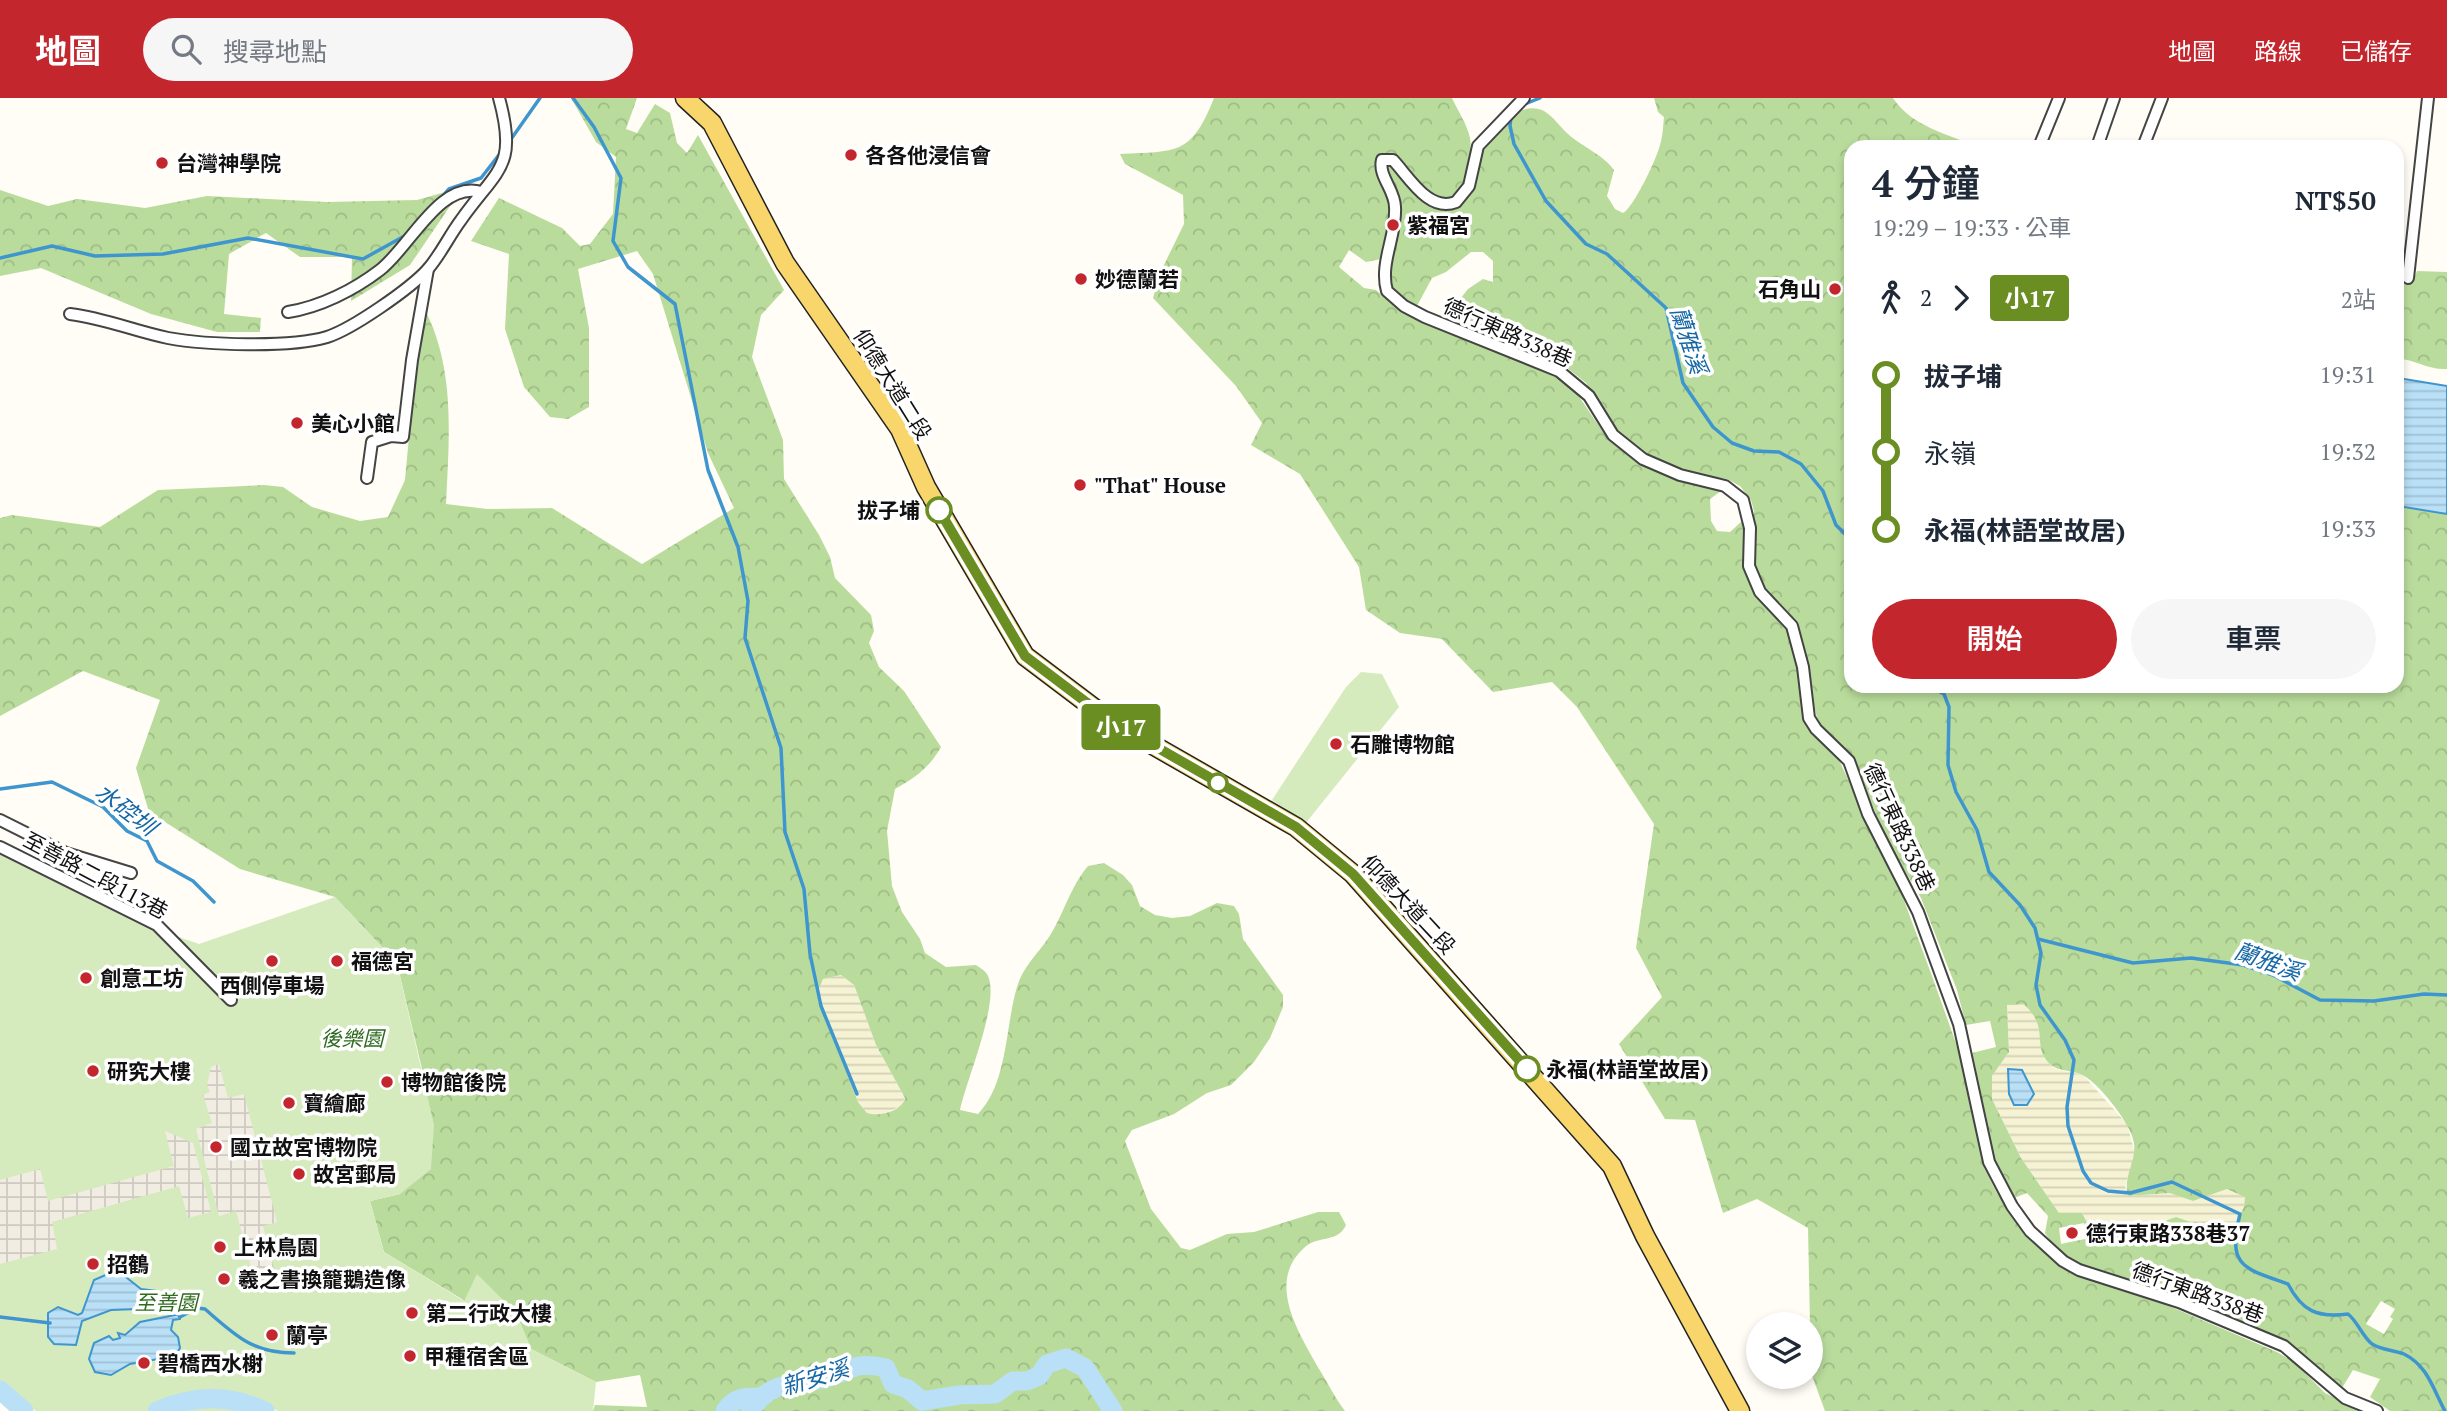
<!DOCTYPE html>
<html lang="zh-TW">
<head>
<meta charset="utf-8">
<style>
  :root { --surface:#fff; --page:#f6f6f7; --text:#1f2937; --muted:#747a83; --accent:#c4262e }
  body { margin:0; font-family:"PT Serif","Noto Sans TC",serif; background:var(--page); color:var(--text); height:100vh; display:flex; flex-direction:column; font-size:26px; white-space:nowrap }
  * { box-sizing:border-box; margin:0 }
  p { font-size:23px; color:var(--muted) }
  .icon { flex:none; width:38px; height:38px; fill:none; stroke:currentColor; stroke-width:2; stroke-linecap:round; stroke-linejoin:round }
  .map { position:relative; flex:1; overflow:hidden }
  .panel { position:absolute; left:1844px; top:42px; width:560px; height:553px; display:flex; flex-direction:column; background:var(--surface); border-radius:21px; box-shadow:0 4px 10px #0003 }
  .panel>* { flex:none }
  .badge { padding:0 14px; border-radius:5px; font-size:24px; line-height:46px }
  .buttons { position:absolute; left:1746px; top:1214px; display:grid; gap:14px }
  .buttons a { display:grid; place-items:center; width:77px; height:77px; border-radius:50%; background:var(--surface); box-shadow:0 4px 10px #0003; font-size:35px }
  .map>.badge { position:absolute; translate:-50% -50%; box-shadow:0 0 0 4px #fff }
  .legs { display:flex; align-items:center; gap:10px; height:77px; padding:0 28px; font-size:23px }
  .legs p { margin-inline-start:auto }
  .head { display:flex; align-items:center; justify-content:space-between; height:119px; padding:0 28px }
  h1 { font-size:38px; font-weight:600; line-height:52px }
  .cta { display:flex; gap:14px; margin-top:auto; padding:14px 28px }
  .cta a { flex:1; height:80px; border-radius:42px; background:var(--accent); color:#fff; font-size:28px; font-weight:600; line-height:80px; text-align:center }
  .cta a+a { background:var(--page); color:var(--text) }
  ul { padding:0 28px; list-style:none }
  li { display:flex; align-items:center; gap:24px; height:77px; font-size:26px }
  li i { display:grid; place-items:center; width:10px; height:100%; margin:0 9px; background:currentColor }
  li i::after { content:''; width:18px; height:18px; margin:-9px; border:5px solid; border-radius:50%; background:var(--surface) }
  li p { margin-inline-start:auto }
  li:first-child i { background:linear-gradient(#0000 50%,currentColor 0) }
  li:last-child i { background:linear-gradient(currentColor 50%,#0000 0) }
  header { display:flex; align-items:center; gap:42px; box-sizing:border-box; height:98px; padding:0 35px; background:var(--accent); color:#fff }
  header strong { font-size:33px }
  nav { display:flex; gap:38px; margin-inline-start:auto; font-size:24px }
  .search { width:490px; height:63px; background:var(--page); display:flex; align-items:center; gap:18px; box-sizing:border-box; padding:0 24px; border-radius:38px; color:var(--muted); font-size:26px }
  .map>svg:first-child { display:block }
</style>
</head>
<body>
<header>
<strong>地圖</strong>
<div class="search"><svg class="icon" aria-label="search" viewBox="0 0 24 24"><circle cx="10" cy="10" r="6"/><path d="M15 15l6 6"/></svg>搜尋地點</div>
<nav><a>地圖</a><a>路線</a><a>已儲存</a></nav>
</header>
<div class="map">
<svg width="2447" height="1313" viewBox="0 0 2447 1313">
  <defs>
    <pattern id="farmland-rules" width="6" height="5" patternUnits="userSpaceOnUse" patternTransform="scale(1.75)"><rect width="6" height="5" fill="#f6f3d4"/><path d="M0 2.5h6" fill="none" stroke="#d2cfb5"/></pattern>
    <pattern id="forest-crowns" width="20" height="18" patternUnits="userSpaceOnUse" patternTransform="scale(1.75)"><rect width="20" height="18" fill="#b9dc9c"/><path d="M2 6a3 3 0 1 1 6 0M12 15a3 3 0 1 1 6 0" fill="none" stroke="#9ebc85"/></pattern>
    <pattern id="plaza-grid" width="8" height="8" patternUnits="userSpaceOnUse" patternTransform="scale(1.75)"><rect width="8" height="8" fill="#f1ede2"/><path d="M0 4h8M4 0v8" fill="none" stroke="#cecac1"/></pattern>
    <pattern id="water-rules" width="6" height="5" patternUnits="userSpaceOnUse" patternTransform="scale(1.75)"><rect width="6" height="5" fill="#b9e0f7"/><path d="M0 2.5h6" fill="none" stroke="#9ebfd3"/></pattern>
  </defs>
  <rect width="100%" height="100%" fill="#fffdf5"/>
  <g fill="url(#farmland-rules)">
    <polygon points="841,877 854,887 876,947 905,1000 901,1008 879,1018 867,1015 858,1004 818,902 818,893 823,881"/>
    <polygon points="2007,906 2023,906 2036,917 2044,960 2055,971 2083,977 2127,1026 2135,1056 2125,1088 2128,1098 2171,1095 2193,1103 2227,1091 2236,1093 2245,1099 2244,1109 2229,1137 2176,1119 2145,1130 2099,1139 2092,1134 2082,1115 2059,1115 2021,1060 1992,1001 1992,978 2009,954"/>
  </g>
  <g fill="url(#forest-crowns)" fill-rule="evenodd">
    <path d="M571 0H637L626 31 637 35 655 6 670 15 677 45 687 55 698 37 784 192 761 217 752 259 783 342 784 381 819 437 830 459 835 480 871 517 874 533 869 545 879 569 904 593 941 649C930 669 915 680 895 691L887 733 892 788 902 814 920 841 925 855 946 869 976 867C980 870 986 873 988 878 1000 904 967 980 960 1012L978 1016C1008 985 1005 929 1017 889 1023 868 1038 856 1049 839 1064 816 1070 789 1088 768L1104 765 1123 777 1132 787 1140 808 1155 817 1172 820 1190 818 1217 805 1234 808 1239 816 1243 841 1283 897V909L1270 940 1254 964 1231 987 1207 995 1174 1016 1132 1032 1125 1043 1151 1111 1181 1150 1190 1152 1227 1136 1254 1134 1318 1114H1339L1346 1127C1338 1145 1319 1137 1305 1149 1265 1184 1299 1235 1319 1271 1328 1285 1335 1300 1345 1313H593L595 1307 647 1309 640 1277 596 1284 531 1251 516 1215 477 1177 465 1203 384 1154 370 1103 400 1096 426 988 397 865 335 799 240 771 149 714 136 670 160 602 83 573 0 618V420L12 417 100 429 158 392 264 387 283 389 312 409 360 423 388 419 405 382 416 262 424 210C456 271 449 340 446 406L487 411 552 410 642 466 734 410 708 355 653 176 637 153 578 171 589 230V309L568 321 550 319 524 289 505 231 509 156 471 143 499 100 562 130 580 148 590 146 613 116 616 59 596 44ZM841 877 854 887 876 947 905 1000C902 1013 880 1019 867 1015L858 1004 818 902V893L823 881Z"/>
    <path d="M1214 0H1452C1458 13 1467 26 1470 40 1473 60 1466 118 1432 99 1417 90 1402 70 1389 57L1383 58 1390 122 1381 161 1366 164 1349 152 1339 169 1364 190 1376 192 1391 205 1435 229 1561 281 1578 297 1603 334 1646 368 1679 382 1720 390 1721 393 1710 401 1711 423 1717 433 1730 434 1741 424 1745 425 1744 465 1755 496 1789 531 1812 632 1839 662 1902 797 1932 878 1963 965 1984 1070 1997 1095 2034 1144 2060 1168 2084 1180 2155 1202 2277 1254 2294 1264 2325 1295 2363 1313H1825L1811 1275 1808 1130 1757 1101 1723 1115 1695 1022 1665 1021 1619 946 1662 899 1636 850 1654 726 1577 609 1552 584 1493 594 1442 541 1400 535 1366 512 1359 469 1300 376 1251 347 1262 325 1236 288 1153 200 1161 173 1184 126 1183 97 1125 66 1120 56C1177 53 1191 58 1214 0Z"/>
    <path d="M1654 0H1893C1911 28 1948 36 1977 49H1852V588H2398V408L2447 416V1313H2390L2370 1299 2380 1281 2353 1272 2342 1290 2287 1244 2160 1190 2082 1168 2055 1150 2045 1135 2048 1118 2027 1095 2014 1100 1994 1066 1972 955 1996 949 1990 923 1966 927 1957 892 1921 800 1890 748 1852 661 1819 628 1794 524 1764 494 1754 467V413L1751 402 1740 388 1727 381 1695 377 1645 357 1611 329 1586 285 1566 269 1451 223 1446 219 1468 191 1483 181 1493 184V163L1483 154H1471L1446 174 1432 180 1417 208C1366 190 1402 142 1399 105 1398 92 1390 80 1384 69L1387 63C1408 84 1437 130 1468 98 1473 86 1473 74 1477 61 1484 38 1517 0 1544 13 1554 19 1560 29 1568 36 1581 48 1605 58 1614 72L1607 98 1615 111 1623 115C1634 109 1657 60 1660 47 1663 38 1663 28 1664 19L1658 14ZM2023 906C2049 927 2033 946 2047 963 2056 974 2067 971 2080 976 2097 982 2129 1024 2133 1041 2139 1062 2122 1077 2128 1098L2170 1095 2193 1103 2227 1091 2245 1099 2244 1109 2229 1137 2176 1119 2145 1130 2099 1139 2092 1134 2082 1115H2059L2021 1060 1992 1001V978L2009 954 2007 907ZM2084 1125 2085 1141 2061 1146 2059 1130ZM2381 1203 2395 1211 2390 1219 2393 1221 2384 1236 2366 1226Z"/>
    <polygon points="463,89 410,167 351,203 352,159 300,159 266,135 229,156 224,216 261,220 260,234 217,234 151,216 41,170 0,178 0,92 48,108 77,101 145,110 207,98 327,104 417,102"/>
    <path d="M2417 173 2447 174V271C2427 272 2412 260 2398 261V190L2414 180Z"/>
  </g>
  <g fill="#d5ebbd">
    <polygon points="1361,574 1382,576 1399,609 1305,726 1272,702 1346,589"/>
    <polygon points="0,753 153,830 199,846 335,799 397,865 434,1027 431,1071 400,1096 370,1103 384,1154 464,1203 477,1176 516,1215 531,1251 596,1284 593,1313 278,1313 232,1295 146,1313 36,1313 0,1285"/>
    <polygon points="224,1305 254,1313 177,1313"/>
  </g>
  <g fill="url(#plaza-grid)">
    <polygon points="219,966 228,1000 244,996 277,1124 263,1128 274,1170 253,1176 236,1113 219,1118 196,1031 212,1025 203,997 210,994 207,987 211,969"/>
    <polygon points="165,1033 193,1045 211,1114 188,1120 179,1088 52,1124 57,1151 0,1166 0,1082 40,1071 48,1103 174,1068"/>
  </g>
  <g fill="url(#water-rules)" stroke="#3f96cf" stroke-width="2">
    <polygon points="2398,280 2447,288 2447,416 2398,408"/>
    <polygon points="2008,971 2022,972 2034,996 2027,1007 2014,1007 2009,996"/>
    <polygon points="117,1172 141,1191 156,1193 156,1197 138,1211 111,1212 82,1223 76,1247 54,1246 48,1239 48,1215 58,1209 78,1217 82,1215 94,1182"/>
    <polygon points="180,1216 180,1221 173,1222 171,1232 178,1239 180,1250 175,1258 130,1266 111,1277 95,1274 89,1261 94,1245 109,1238 113,1242 120,1240 118,1235 125,1237 140,1224"/>
  </g>
  <g fill="none" stroke-linecap="round" stroke-linejoin="round">
    <g stroke="#3f96cf" stroke-width="3.5">
      <polyline points="573,0 594,29 621,80 613,143 628,169 675,206 708,372 738,449 748,503 745,540 781,650 785,734 804,791 810,856 821,908 857,996"/>
      <polyline points="1525,6 1540,0"/>
      <polyline points="1511,18 1510,28 1514,46 1546,103 1586,146 1607,156 1666,210 1683,285 1713,329 1732,345 1754,353 1779,354 1801,366 1823,393 1836,427 1852,443"/>
      <polyline points="509,44 540,0"/>
      <polyline points="441,100 449,91 481,80 502,53"/>
      <polyline points="0,160 52,148 95,158 163,156 248,140 363,161 408,136"/>
      <path d="M1929 588 1944 596 1949 609 1948 667 1956 694 1977 732 1989 774 2020 807 2035 830 2041 855 2036 887 2040 907 2065 942 2074 962 2067 1009 2068 1028 2083 1073 2091 1085 2108 1093 2130 1095 2172 1084 2240 1116C2227 1169 2243 1170 2288 1186 2302 1213 2317 1220 2348 1216 2358 1224 2362 1238 2372 1246 2381 1252 2394 1252 2404 1256 2428 1268 2433 1291 2445 1313"/>
      <polyline points="0,691 52,684 103,709 127,733 147,743 157,763 193,783 214,804"/>
      <polyline points="2038,841 2133,865 2191,860 2243,867 2273,877 2320,902 2374,903 2424,896 2447,897"/>
      <path d="M151 1195 169 1200 180 1219 197 1210 205 1211C235 1237 252 1255 294 1255"/>
      <polyline points="0,1219 50,1225"/>
    </g>
    <g stroke="#b9e0f7" stroke-width="19">
      <polyline points="0,1292 24,1313"/>
      <path d="M157 1313C193 1297 229 1296 265 1313"/>
      <path d="M725 1313C734 1299 744 1299 759 1299"/>
      <path d="M750 1313C771 1282 790 1288 822 1281 853 1274 850 1262 886 1270L893 1286 908 1291 922 1303 959 1297 995 1296 1013 1283H1027L1039 1278 1047 1266 1066 1260 1085 1270 1113 1313"/>
    </g>
    <defs>
      <g id="minor">
        <path d="M1524 0 1478 48 1469 88 1456 104C1429 115 1409 79 1393 62H1382C1378 78 1395 92 1395 109 1397 137 1379 165 1387 193L1404 208 1425 219 1559 273 1589 298 1613 337 1643 361 1680 377 1725 388 1743 402 1750 430 1749 468 1760 494 1792 528 1803 569 1809 620 1816 631 1849 663 1868 716 1918 814 1959 926 1989 1064 2012 1108 2030 1133 2063 1163 2079 1172 2179 1204 2284 1248 2345 1300 2377 1313"/>
        <polyline points="2039,49 2059,0"/>
        <polyline points="2097,49 2114,0"/>
        <polyline points="2143,49 2162,0"/>
        <polyline points="2408,180 2428,0"/>
        <path d="M288 214C320 209 354 192 380 172 410 149 440 82 481 94"/>
        <path d="M70 216C104 220 134 233 168 240 206 247 290 250 327 239 352 231 410 191 428 171 441 156 449 138 461 122 498 70 518 69 499 0"/>
        <polyline points="367,380 372,344 391,338 403,339 412,262 428,171"/>
        <polyline points="0,722 66,755 131,775"/>
        <polyline points="0,749 157,827 231,902"/>
      </g>
      <polyline id="primary" points="685,0 712,25 785,165 900,331 926,389 1025,558 1111,623 1296,729 1353,776 1612,1068 1645,1138 1740,1313"/>
    </defs>
    <use href="#minor" stroke="#444" stroke-width="14"/>
    <use href="#primary" stroke="#222" stroke-width="21"/>
    <use href="#minor" stroke="#fff" stroke-width="10"/>
    <use href="#primary" stroke="#f9d66b" stroke-width="18"/>
  </g>
  <g fill="none" stroke-linecap="round" stroke-linejoin="round">
    <defs>
      <polyline id="line-1" points="939,412 1025,558 1111,623 1296,729 1353,776 1527,971"/>
    </defs>
    <use href="#line-1" stroke="#fff" stroke-width="16"/>
    <use href="#line-1" stroke="#6b8e23" stroke-width="10"/>
  </g>
  <g fill="#c4262e" stroke="#fff" stroke-width="2.5">
    <circle cx="851" cy="57" r="7"/>
    <circle cx="162" cy="65" r="7"/>
    <circle cx="1393" cy="127" r="7"/>
    <circle cx="1081" cy="181" r="7"/>
    <circle cx="1835" cy="191" r="7"/>
    <circle cx="297" cy="325" r="7"/>
    <circle cx="1080" cy="387" r="7"/>
    <circle cx="1336" cy="646" r="7"/>
    <circle cx="272" cy="863" r="7"/>
    <circle cx="337" cy="863" r="7"/>
    <circle cx="86" cy="880" r="7"/>
    <circle cx="93" cy="973" r="7"/>
    <circle cx="387" cy="984" r="7"/>
    <circle cx="289" cy="1005" r="7"/>
    <circle cx="216" cy="1049" r="7"/>
    <circle cx="299" cy="1076" r="7"/>
    <circle cx="2072" cy="1135" r="7"/>
    <circle cx="220" cy="1149" r="7"/>
    <circle cx="93" cy="1166" r="7"/>
    <circle cx="224" cy="1181" r="7"/>
    <circle cx="412" cy="1215" r="7"/>
    <circle cx="272" cy="1237" r="7"/>
    <circle cx="410" cy="1258" r="7"/>
    <circle cx="144" cy="1265" r="7"/>
  </g>
  <g fill="#fff" stroke="#6b8e23" stroke-width="3.5">
    <circle cx="939" cy="412" r="12"/>
    <circle cx="1218" cy="685" r="9"/>
    <circle cx="1527" cy="971" r="12"/>
  </g>
  <g text-anchor="middle" dominant-baseline="central" stroke-width="7" stroke-linejoin="round" paint-order="stroke">
    <g font-size="21" font-weight="bold" fill="#111" stroke="#fff" text-anchor="start">
      <text x="865" y="57">各各他浸信會</text>
      <text x="176" y="65">台灣神學院</text>
      <text x="1407" y="127">紫福宮</text>
      <text x="1095" y="181">妙德蘭若</text>
      <text x="1821" y="191" text-anchor="end">石角山</text>
      <text x="311" y="325">美心小館</text>
      <text x="1094" y="387">"That" House</text>
      <text x="1350" y="646">石雕博物館</text>
      <text x="351" y="863">福德宮</text>
      <text x="100" y="880">創意工坊</text>
      <text x="272" y="887" text-anchor="middle">西側停車場</text>
      <text x="107" y="973">研究大樓</text>
      <text x="401" y="984">博物館後院</text>
      <text x="303" y="1005">寶繪廊</text>
      <text x="230" y="1049">國立故宮博物院</text>
      <text x="313" y="1076">故宮郵局</text>
      <text x="2086" y="1135">德行東路338巷37</text>
      <text x="234" y="1149">上林鳥園</text>
      <text x="107" y="1166">招鶴</text>
      <text x="238" y="1181">羲之書換籠鵝造像</text>
      <text x="426" y="1215">第二行政大樓</text>
      <text x="286" y="1237">蘭亭</text>
      <text x="424" y="1258">甲種宿舍區</text>
      <text x="158" y="1265">碧橋西水榭</text>
    </g>
    <g font-size="21" fill="#111" stroke="#fff">
      <text transform="translate(1508 234) rotate(24)">德行東路338巷</text>
      <text transform="translate(893 286) rotate(58)">仰德大道二段</text>
      <text transform="translate(1900 729) rotate(65)">德行東路338巷</text>
      <text transform="translate(96 777) rotate(28)">至善路二段113巷</text>
      <text transform="translate(1409 806) rotate(47)">仰德大道二段</text>
      <text transform="translate(2198 1194) rotate(20)">德行東路338巷</text>
    </g>
    <g font-size="21" font-weight="bold" fill="#111" stroke="#fff" text-anchor="end">
      <text x="920" y="412">拔子埔</text>
      <text x="1546" y="971" text-anchor="start">永福(林語堂故居)</text>
    </g>
    <g font-size="21" font-style="italic" fill="#2f6b1f" stroke="#fff">
      <text x="352" y="940">後樂園</text>
      <text x="166" y="1204">至善園</text>
    </g>
    <g font-size="23" font-style="italic" fill="#1768a6" stroke="#fff">
      <text transform="translate(1689 242) rotate(72)">蘭雅溪</text>
      <text transform="translate(126 711) rotate(37)">水硿圳</text>
      <text transform="translate(2268 863) rotate(20)">蘭雅溪</text>
      <text transform="translate(815 1279) rotate(-17)">新安溪</text>
    </g>
  </g>
</svg>
<div class="buttons">
<a><svg class="icon" aria-label="layers" viewBox="0 0 24 24"><path d="M12 4l9 5-9 5-9-5zM3 14l9 5 9-5"/></svg></a>
</div>
<b class="badge" style="left:1121px;top:629px;background:#6b8e23;color:#fff">小17</b>
<section class="panel">
<div class="head"><div><h1>4 分鐘</h1><p>19:29 – 19:33 · 公車</p></div><b>NT$50</b></div>
<div class="legs"><svg class="icon" aria-label="walk" viewBox="0 0 24 24"><circle cx="13" cy="4" r="2"/><path d="M13 8l-2 6 4 7M11 14l-3 7M7 12l3-4h3l4 4"/></svg>2<svg class="icon" aria-label="forward" viewBox="0 0 24 24"><path d="M9 5l7 7-7 7"/></svg><b class="badge" style="background:#6b8e23;color:#fff">小17</b><p>2站</p></div>
<ul>
<li><i style="color:#6b8e23"></i><b>拔子埔</b><p>19:31</p></li>
<li><i style="color:#6b8e23"></i><span>永嶺</span><p>19:32</p></li>
<li><i style="color:#6b8e23"></i><b>永福(林語堂故居)</b><p>19:33</p></li>
</ul>
<div class="cta"><a>開始</a><a>車票</a></div>
</section>
</div>
</body>
</html>
